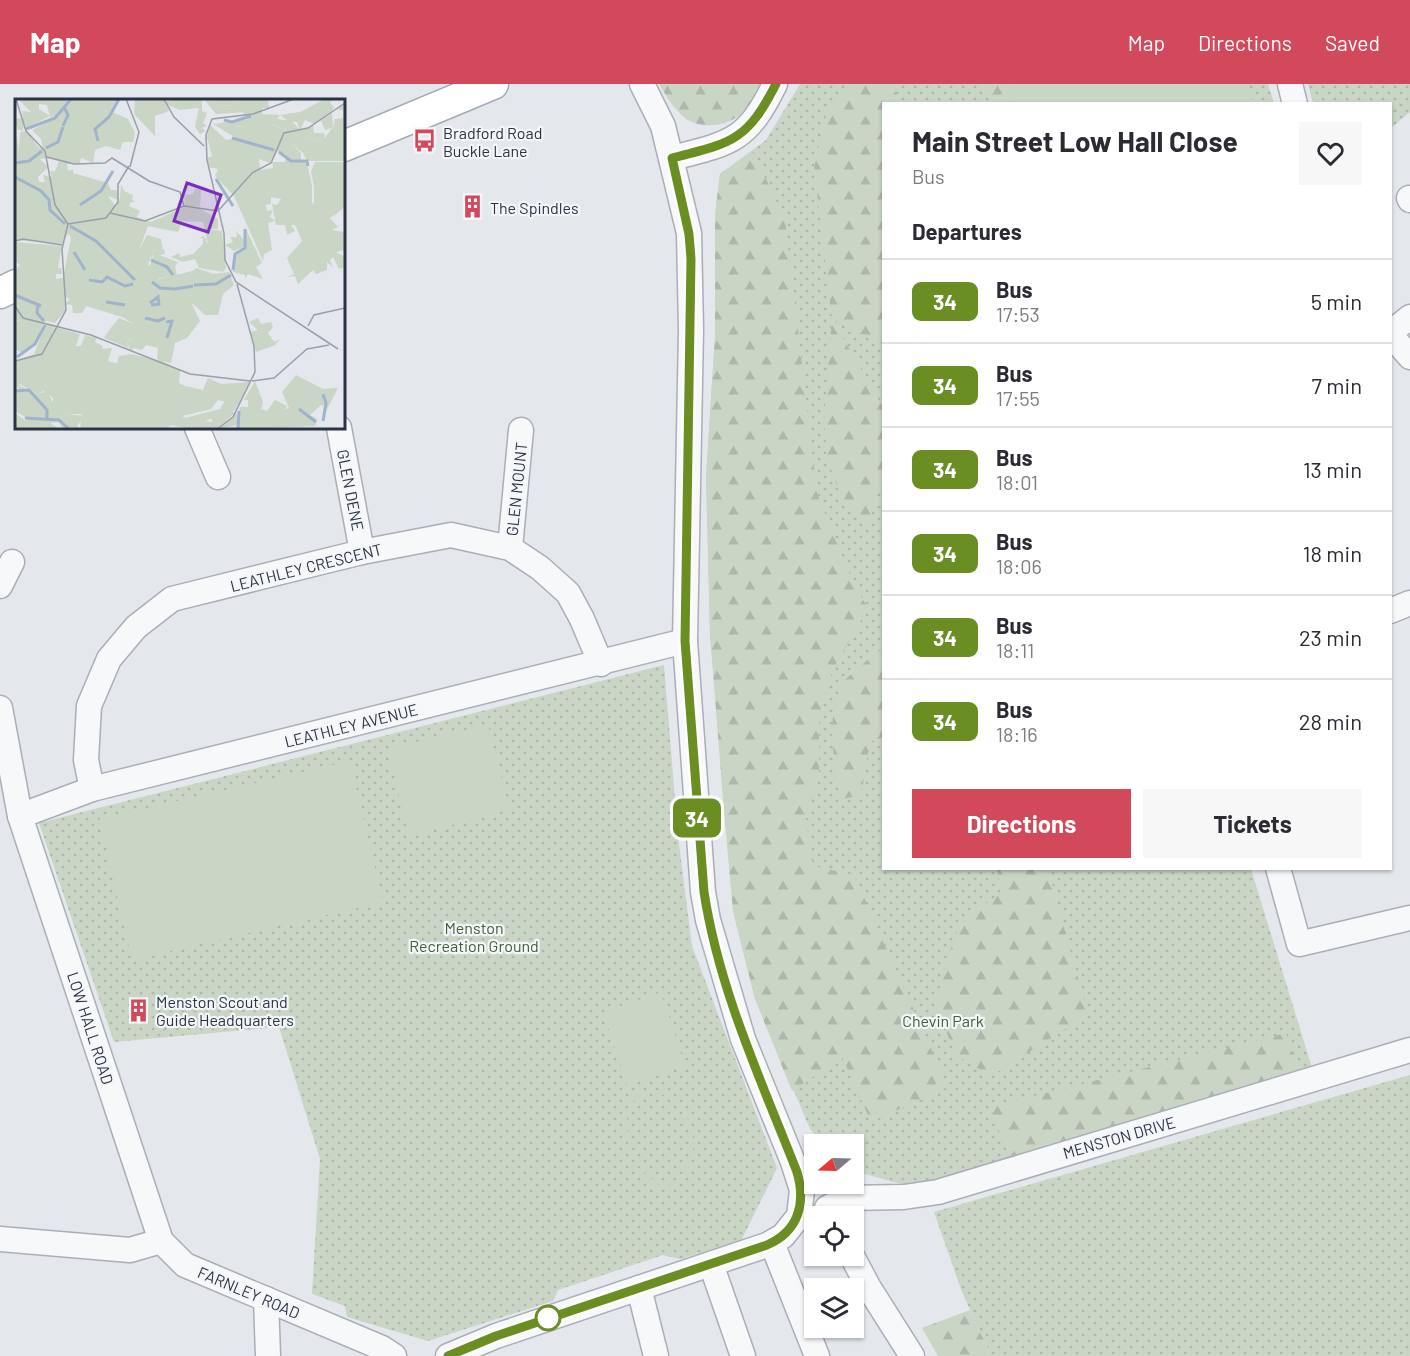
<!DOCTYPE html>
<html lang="en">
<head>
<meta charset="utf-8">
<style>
  :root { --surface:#fff; --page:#f7f7f7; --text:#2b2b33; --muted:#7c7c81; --line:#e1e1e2; --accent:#d1495b }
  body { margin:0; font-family:Barlow,sans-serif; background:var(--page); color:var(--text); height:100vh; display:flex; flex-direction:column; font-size:22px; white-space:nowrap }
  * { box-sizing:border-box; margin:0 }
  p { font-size:20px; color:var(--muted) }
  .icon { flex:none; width:33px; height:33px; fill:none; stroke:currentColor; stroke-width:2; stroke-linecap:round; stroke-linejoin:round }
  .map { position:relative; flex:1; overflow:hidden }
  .panel { position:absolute; left:882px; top:18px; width:510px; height:768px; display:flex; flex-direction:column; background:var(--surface); border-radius:0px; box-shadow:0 2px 4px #0004 }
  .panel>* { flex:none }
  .badge { padding:0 12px; border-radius:9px; font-size:21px; line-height:39px }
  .needle { width:39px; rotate:251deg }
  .fabs { position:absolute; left:804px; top:1050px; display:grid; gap:12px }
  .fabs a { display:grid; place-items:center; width:60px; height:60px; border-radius:0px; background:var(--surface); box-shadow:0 2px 4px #0004; font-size:30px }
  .map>.badge { position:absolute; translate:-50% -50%; box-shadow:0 0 0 3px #fff }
  h2 { padding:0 30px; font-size:22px; line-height:54px }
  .round { display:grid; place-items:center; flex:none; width:63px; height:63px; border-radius:0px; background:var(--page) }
  .headline { display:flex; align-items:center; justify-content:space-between; height:102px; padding:0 30px }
  h1 { font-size:28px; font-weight:700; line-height:45px }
  .action { display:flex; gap:12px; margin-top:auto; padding:12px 30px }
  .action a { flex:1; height:69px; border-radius:0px; background:var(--accent); color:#fff; font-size:24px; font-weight:700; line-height:69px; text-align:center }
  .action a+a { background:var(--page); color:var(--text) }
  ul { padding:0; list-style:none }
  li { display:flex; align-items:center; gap:18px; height:84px; padding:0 30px; border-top:2px solid var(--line) }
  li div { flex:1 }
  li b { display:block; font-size:22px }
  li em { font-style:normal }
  li .badge { min-width:66px; font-weight:700; text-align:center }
  header { display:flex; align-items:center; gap:36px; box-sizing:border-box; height:84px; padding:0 30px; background:var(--accent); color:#fff }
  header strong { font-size:28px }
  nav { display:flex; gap:33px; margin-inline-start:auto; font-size:21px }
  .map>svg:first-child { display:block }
</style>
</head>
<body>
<header>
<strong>Map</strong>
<nav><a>Map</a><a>Directions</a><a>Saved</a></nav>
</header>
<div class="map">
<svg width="1410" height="1272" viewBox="0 0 1410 1272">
  <defs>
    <pattern id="grass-dots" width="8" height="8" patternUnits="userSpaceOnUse" patternTransform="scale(1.5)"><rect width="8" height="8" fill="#c9d6c5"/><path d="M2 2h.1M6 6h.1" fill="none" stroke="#adb8ab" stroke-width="1.8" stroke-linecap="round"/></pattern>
    <pattern id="forest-firs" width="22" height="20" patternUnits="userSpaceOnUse" patternTransform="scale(1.5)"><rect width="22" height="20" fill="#c9d6c5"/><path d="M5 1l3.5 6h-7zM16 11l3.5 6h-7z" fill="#adb8ab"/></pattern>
  </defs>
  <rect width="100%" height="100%" fill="#e4e7ec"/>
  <g fill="url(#grass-dots)">
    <polygon points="800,0 1268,0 1274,19 884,20 884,784 1251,785 1313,987 1011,1078 909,1102 854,1087 854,1060 823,1060 810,1045 755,915 733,827 710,549 706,392 715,253 715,131 720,90 766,56"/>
    <polygon points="1308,0 1410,0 1410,28 1391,44 1390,20 1313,19"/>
    <polygon points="664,581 678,752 692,862 777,1084 741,1157 680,1175 663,1171 558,1206 553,1217 428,1257 347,1233 345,1222 312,1210 320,1075 279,943 114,958 39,739"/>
    <polygon points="1410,991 1410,1272 991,1272 962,1208 934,1128"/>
  </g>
  <g fill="url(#forest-firs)">
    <path d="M659 0H760C756 8 751 18 746 25 733 42 702 47 685 34 674 25 666 12 659 0Z"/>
    <polygon points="847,0 893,0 899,19 884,20 883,260 832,235 883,323 883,393 868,441 843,418 827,375 824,336 832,234 814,84 827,26"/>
    <polygon points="979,0 1010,0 1014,19 1000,19"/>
    <polygon points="753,68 785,135 817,409 854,501 868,524 833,585 819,632 819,688 806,736 813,782 854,791 948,1003 871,1038 842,973 792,1007 755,915 733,827 723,716 710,549 706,392 715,253 715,131 720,90"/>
    <polygon points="879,566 884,578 883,653 870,658 861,711 843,715 836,694 831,644 840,600"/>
    <polygon points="997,785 1048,785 1088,931 991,992 956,971 935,921 947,875 961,837 1001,809"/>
    <polygon points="1286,949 1300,992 1011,1078 990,1023"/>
    <polygon points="970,1226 991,1272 938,1272 922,1244"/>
  </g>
  <g fill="#c9d6c5" fill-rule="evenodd">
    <polygon points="1010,0 1247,0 1253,19 1014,19"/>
    <polygon points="488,640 510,726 409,752 387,665"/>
    <polygon points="350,677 383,818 132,876 99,735"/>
    <polygon points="661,908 685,982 627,1001 603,928"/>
    <path d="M652 1006C696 1012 712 1086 665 1104L657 1103C649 1095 642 1087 636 1077 622 1054 616 1010 652 1006ZM652 1008C694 1013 708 1085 665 1102L658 1101C650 1093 641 1085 636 1074 625 1052 618 1012 652 1008Z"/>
  </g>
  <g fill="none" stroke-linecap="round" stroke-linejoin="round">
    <defs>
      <g id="minor">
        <polyline points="1290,0 1295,20"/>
        <path d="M672 74C732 59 747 57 775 0"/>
        <polyline points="1409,114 1410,116"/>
        <polyline points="1390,249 1410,233"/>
        <polyline points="1390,250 1410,273"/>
        <polyline points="197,344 218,393"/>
        <polyline points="339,344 362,468"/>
        <polyline points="510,464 521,346"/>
        <polyline points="0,502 12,478"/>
        <polyline points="1390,527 1410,519"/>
        <polyline points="0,624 20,732 161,1157"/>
        <polyline points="92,705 86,676 89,622 109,575 136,543 172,515 362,468 451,451 510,464 540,484 568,509 582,535 601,580"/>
        <polyline points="20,732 92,705 685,557"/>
        <polyline points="1278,784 1299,860 1410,834"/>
        <polyline points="827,1124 846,1114 904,1113 938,1108 1410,966"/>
        <polyline points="0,1155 130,1166 161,1157 185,1181 382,1264 394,1272"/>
        <polyline points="772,1159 817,1272"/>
        <polyline points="852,1172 869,1204 912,1272"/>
        <polyline points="711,1180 743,1272"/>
        <polyline points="639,1204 656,1272"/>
        <polyline points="266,1215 268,1272"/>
        <polyline points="448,1272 496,1252 767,1161 783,1152 799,1132 802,1106 793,1078 743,955 708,836 703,808 685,557 691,246 689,149 663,42 642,0"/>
      </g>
      <g id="major">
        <polyline points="344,62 493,0"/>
        <polyline points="0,209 16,201"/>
      </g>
    </defs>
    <use href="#minor" stroke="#a9aeb7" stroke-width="27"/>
    <use href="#major" stroke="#a3abb8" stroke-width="33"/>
    <use href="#minor" stroke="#f7f8fa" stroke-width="24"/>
    <use href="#major" stroke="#fff" stroke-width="30"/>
  </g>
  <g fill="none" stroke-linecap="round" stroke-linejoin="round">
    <defs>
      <path id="line" d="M448 1272 496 1252 767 1161C799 1147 806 1119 797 1088 761 996 719 906 704 808L685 557 691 175 689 150 672 74C732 59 747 57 776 0"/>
    </defs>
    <use href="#line" stroke="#fff" stroke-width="14"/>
    <use href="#line" stroke="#6b8e23" stroke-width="9"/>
  </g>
  <defs>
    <symbol id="bus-bare" viewBox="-9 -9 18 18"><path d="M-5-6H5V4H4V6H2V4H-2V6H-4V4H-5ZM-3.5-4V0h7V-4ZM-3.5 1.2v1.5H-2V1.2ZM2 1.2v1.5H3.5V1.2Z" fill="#d1495b" stroke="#f4f6f9" stroke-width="2.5" paint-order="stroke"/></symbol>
    <symbol id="building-bare" viewBox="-9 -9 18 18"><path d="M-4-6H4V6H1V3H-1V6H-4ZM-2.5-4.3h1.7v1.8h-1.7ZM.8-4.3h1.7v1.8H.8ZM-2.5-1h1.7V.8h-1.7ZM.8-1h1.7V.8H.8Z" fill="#d1495b" stroke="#f4f6f9" stroke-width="2.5" paint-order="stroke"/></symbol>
  </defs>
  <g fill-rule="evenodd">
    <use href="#bus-bare" x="408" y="40" width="33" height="33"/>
    <use href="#building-bare" x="456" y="106" width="33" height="33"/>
    <use href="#building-bare" x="122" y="910" width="33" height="33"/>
  </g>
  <circle fill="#fff" stroke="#6b8e23" stroke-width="3" cx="548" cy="1234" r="12"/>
  <g text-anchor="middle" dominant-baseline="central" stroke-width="4.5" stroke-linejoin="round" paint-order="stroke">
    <g font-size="16" fill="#2b3445" stroke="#f4f6f9" text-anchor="start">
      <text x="443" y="48">Bradford Road<tspan x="443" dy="18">Buckle Lane</tspan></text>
      <text x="490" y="123">The Spindles</text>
      <text x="156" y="917">Menston Scout and<tspan x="156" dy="18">Guide Headquarters</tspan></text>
    </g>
    <g font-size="16" fill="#2b3445" stroke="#f4f6f9">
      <text transform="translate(516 405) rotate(-84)">GLEN MOUNT</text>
      <text transform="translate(351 406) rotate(79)">GLEN DENE</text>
      <text transform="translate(306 483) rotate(-14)">LEATHLEY CRESCENT</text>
      <text transform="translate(351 641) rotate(-14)">LEATHLEY AVENUE</text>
      <text transform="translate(91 944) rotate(72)">LOW HALL ROAD</text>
      <text transform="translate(1119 1053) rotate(-16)">MENSTON DRIVE</text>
      <text transform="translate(249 1208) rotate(23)">FARNLEY ROAD</text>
    </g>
    <g font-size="16" fill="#3f6138" stroke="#f4f6f9">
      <text x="474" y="843">Menston<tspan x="474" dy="18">Recreation Ground</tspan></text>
      <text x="943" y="936">Chevin Park</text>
    </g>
  </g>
  <g transform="translate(15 15)">
    <rect width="330" height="330" fill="#e4e7ec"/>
    <path d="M3 0H52L51 4 57 0H101L97 13 113 20 120 34 118 43H108L105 51 91 47 80 51 78 64 66 59 65 64 52 65 53 72 58 70V74L93 84 96 91H102L103 101 93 97 101 108 105 99 106 85 109 92 118 96 117 101 121 103H116L114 107 125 112 122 118 136 123 170 108 185 110 203 120V130H192L207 132 211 169 208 173 184 169 180 160 168 163 156 158 164 154 165 158 178 155 188 145V139H184L189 137 193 146 188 123 167 122 163 133 133 127 124 151 132 136 146 140 148 154 136 151 139 154 133 165 142 181 157 176 161 180 159 175 174 177 181 169 199 175 214 173 219 186 208 195 203 216H190L176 203 185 222 172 239 160 244 156 264 147 262 165 271 164 284 170 287 188 291 193 279 206 285 235 283 223 306 203 301 196 310 167 317 179 323 176 330 156 326 151 330H65L67 315H53L38 306V299L28 292 23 295 1 283 0 262 19 255 31 224 39 228 37 236 40 228 65 235 61 247H66L70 236 82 239 80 243 88 247 87 250 97 249 93 262 96 263 102 264 104 257 116 255 146 262 142 260 143 249 131 246 127 251 119 249 115 252 112 242 117 241 95 230 104 219 119 225 107 218 71 207 67 214H58L57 206 50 205 55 200 49 198 51 211 40 224 32 222 28 224 20 246 7 254 0 250V222L5 221H0V207L5 208 0 206V170L5 166 0 162V143L47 147 43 169H46L47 175H41V180L48 179 56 139 53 134 47 145 0 141V32L4 50 5 33 10 32 14 35 10 40 14 35 23 48 28 50 26 40 17 31 46 16 35 18 32 6 24 5V10L35 17 12 29 9 24 8 32 2 30 0 20 8 19 7 12 16 13ZM31 59 44 62 40 72H35L37 78 28 76 30 83H24L23 78 33 68 25 60ZM120 0H149L154 12 140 17V37L119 15ZM158 0 187 1V12L192 14 188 24 192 27 187 29 191 32 185 35 180 28 184 9 165 11 153 6 151 3ZM189 0H195L199 6 222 7 232 13 201 15ZM217 0H253L254 9H233ZM310 0H319L315 3 319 9 309 20 317 14V28H328L330 4V62H292L288 54 277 45 286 54V62L292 64 297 87V103L299 106V88L296 73 300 63H330L329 109 315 119 323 128 317 131 330 133V151L321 153 330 158V168L324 170 318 158 315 161 318 169 312 163V171L301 175 298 171 283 185 280 177 272 178 279 175 272 159 287 142 280 126H276L280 132 272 136 270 126H261L257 105 262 106 266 100 256 98V105L251 106 252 112 258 111 255 118 260 122 253 124 257 151 249 155 248 162 219 97 200 77 203 70 194 68 192 59 197 57 192 38 195 26 211 41 221 39 198 25 229 28 255 24 278 35 298 26 299 34H309L310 39 303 41 296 34 290 38 311 45 317 29 310 31 306 21 299 25 290 21 285 31 282 23 273 22 265 16 285 13ZM263 52 269 58 271 54 270 63H257L258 69 245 71 244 60 255 64ZM180 90H186L185 108 170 107 169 96 178 95ZM231 130 247 164 241 168 248 180 233 175 230 180V176L218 173 220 157 230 149ZM221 132 229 141 228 148 219 152 210 146 218 143 215 138H222ZM243 219 246 225 256 223 258 228 253 234 259 243 265 240 260 246 241 253 236 233 243 231 234 223ZM281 276 308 290 323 289 308 318 311 307 306 306 295 316 302 320 300 327 225 330 223 326 203 330 221 314 223 318 225 308H233V301H229L240 282 248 303 246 310 252 312 260 301 272 307 270 310 274 309 267 293ZM2 293 19 297 30 310V319L10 318 0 312ZM214 308 220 314 201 330H190V322L197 323V318ZM0 314 11 322H24L39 330H0Z" fill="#c9d6c5" fill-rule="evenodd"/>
    <path d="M217 0 236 9 247 8V15L265 16 262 20 277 22 286 32 298 26 288 34 278 35 258 25 230 28 198 25 234 20 222 7 199 6 195 1ZM330 4V52L328 38 319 37 311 45 290 38 296 34 303 41 310 39 317 29 318 15V28L320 20 328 19V11L321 10ZM147 144 150 155 144 156 163 163 160 168 162 176 180 171 174 177H160L163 182 178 180 182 169 183 170 181 177 179 180 175 183 167 184 154 177 143 180V187L174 190 151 193 136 183 142 182 134 170 139 154 131 150 148 154ZM95 230 117 241 112 242 113 249 89 239ZM0 278 5 287 23 295 32 292 39 306 53 315 70 317 62 327 65 330H49L43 323 35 324 44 330H39L24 322H12V318L30 319V311L18 297 0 295V289L7 291 0 287ZM210 302 223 306 219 312 211 309 210 315 190 322V330H176L179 323 156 322 146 317 149 312 161 311 155 315 156 321 166 320 205 310Z" fill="#c9d6c5"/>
    <path fill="none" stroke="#9fb4cc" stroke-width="3" d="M209 21 217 23 236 17M48 27 53 16 49 8M11 30 40 19 56 0M217 39 259 51M83 42 80 30 94 18 103 2 100 0M31 49 43 43 48 28M264 53 276 62H292L293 67M0 64 14 62 27 52M0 78 26 92 34 101 35 111 50 125M201 80 218 107M65 106 86 92 98 72M55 127 81 142 120 181M59 153 70 171M136 161 152 168 158 176M218 171 220 155 230 149V130M74 181 87 183 92 178 110 187 118 185M137 183 145 189 160 190 178 187M179 186 201 185 216 176M0 196 26 207M91 203 110 206M135 204 143 198 144 205 136 206M23 205 22 214 29 222M130 219 143 222 150 219M151 223 157 222 152 239M2 258 20 245 30 226M0 292 14 291 32 311V320M284 310 301 323M10 319 44 321 54 330M308 322 311 304 308 295M223 330 224 312"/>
    <path fill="none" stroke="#9a9fa9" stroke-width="1.5" d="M1 0 11 32 30 52 40 106 53 125M111 0 124 33 115 68M149 0 159 18 189 47M279 0 238 15 197 20 191 36 192 61 209 134 210 161 221 183 323 250M32 58 59 65 90 64 97 59 134 82 165 93 169 107M95 114 130 122 169 107 203 112 237 74 256 64 269 34 293 29 330 4M53 125 91 119 103 103V85L114 67M0 142 8 140 47 146M0 207 8 219 76 236 175 275 235 282M293 227 299 216 330 209M0 262 27 255 51 211 47 150 53 125M237 282 259 279 292 250 314 246M202 330 218 318 240 273 239 247 222 185"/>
    <path fill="#7b2cbf" fill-opacity="0.15" stroke="#7b2cbf" stroke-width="3" d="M172 84 206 96 193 133 159 122Z"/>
    <rect width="330" height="330" fill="none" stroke="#2b3445" stroke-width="3"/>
  </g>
</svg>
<div class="fabs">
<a><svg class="needle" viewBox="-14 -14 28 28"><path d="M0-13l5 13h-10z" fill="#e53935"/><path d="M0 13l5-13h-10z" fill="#7c7c81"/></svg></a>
<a><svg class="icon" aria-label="locate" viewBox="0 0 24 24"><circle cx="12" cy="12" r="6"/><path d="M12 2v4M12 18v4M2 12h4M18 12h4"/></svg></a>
<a><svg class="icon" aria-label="layers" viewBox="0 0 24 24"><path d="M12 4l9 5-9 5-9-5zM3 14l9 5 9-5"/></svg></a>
</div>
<b class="badge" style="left:697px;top:734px;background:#6b8e23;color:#fff">34</b>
<section class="panel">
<div class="headline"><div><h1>Main Street Low Hall Close</h1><p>Bus</p></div><a class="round"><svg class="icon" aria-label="heart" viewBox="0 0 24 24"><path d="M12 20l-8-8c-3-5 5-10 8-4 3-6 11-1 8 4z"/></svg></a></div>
<h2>Departures</h2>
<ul>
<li><span class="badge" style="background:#6b8e23;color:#fff">34</span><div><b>Bus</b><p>17:53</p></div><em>5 min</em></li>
<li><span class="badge" style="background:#6b8e23;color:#fff">34</span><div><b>Bus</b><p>17:55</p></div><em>7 min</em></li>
<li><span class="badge" style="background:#6b8e23;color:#fff">34</span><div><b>Bus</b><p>18:01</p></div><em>13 min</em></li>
<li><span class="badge" style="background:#6b8e23;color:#fff">34</span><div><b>Bus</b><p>18:06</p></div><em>18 min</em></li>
<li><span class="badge" style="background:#6b8e23;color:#fff">34</span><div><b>Bus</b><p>18:11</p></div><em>23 min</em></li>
<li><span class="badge" style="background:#6b8e23;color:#fff">34</span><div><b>Bus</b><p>18:16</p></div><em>28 min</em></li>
</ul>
<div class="action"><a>Directions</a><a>Tickets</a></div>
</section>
</div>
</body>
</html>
